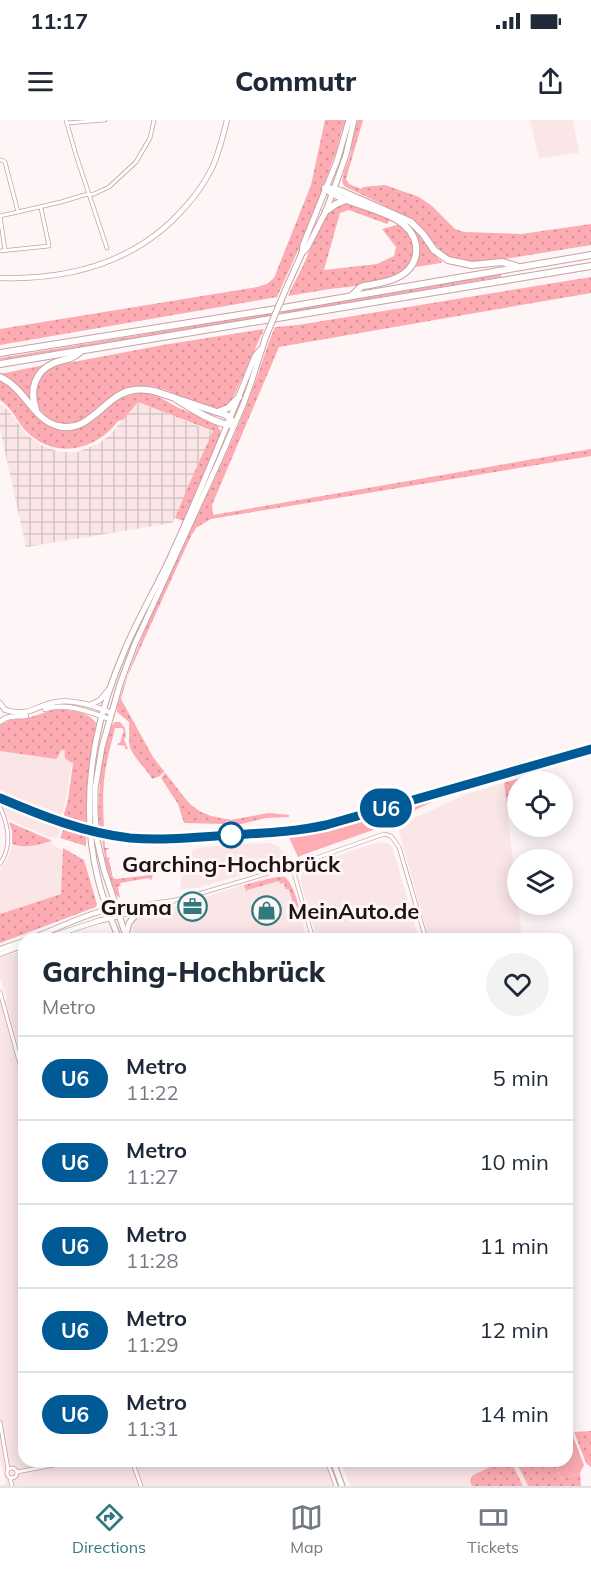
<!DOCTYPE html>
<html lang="en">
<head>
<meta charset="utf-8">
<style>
  :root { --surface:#fff; --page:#f2f2f3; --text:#1f2937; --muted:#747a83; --line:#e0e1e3; --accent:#307a7d }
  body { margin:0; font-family:Mulish,sans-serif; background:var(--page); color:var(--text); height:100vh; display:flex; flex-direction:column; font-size:22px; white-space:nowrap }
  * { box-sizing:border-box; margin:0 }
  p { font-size:20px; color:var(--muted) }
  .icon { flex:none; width:33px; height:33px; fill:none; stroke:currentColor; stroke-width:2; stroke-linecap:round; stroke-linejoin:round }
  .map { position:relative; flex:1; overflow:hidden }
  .side { position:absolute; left:18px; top:813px; width:555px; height:534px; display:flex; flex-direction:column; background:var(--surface); border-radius:18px; box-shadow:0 3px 15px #0003 }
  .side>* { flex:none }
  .badge { padding:0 12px; border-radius:20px; font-size:21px; line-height:39px }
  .fabs { position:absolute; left:507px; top:651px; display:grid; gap:12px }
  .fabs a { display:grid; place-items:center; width:66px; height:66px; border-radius:50%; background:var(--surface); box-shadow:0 3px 15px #0003; font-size:30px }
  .map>.badge { position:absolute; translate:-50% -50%; box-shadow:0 0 0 3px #fff }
  .round { display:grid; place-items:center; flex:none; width:63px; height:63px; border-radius:32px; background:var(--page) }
  .headline { display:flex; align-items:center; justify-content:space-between; height:102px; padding:0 24px }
  h1 { font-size:28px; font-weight:800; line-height:45px }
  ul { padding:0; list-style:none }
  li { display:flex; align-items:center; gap:18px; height:84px; padding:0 24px; border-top:2px solid var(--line) }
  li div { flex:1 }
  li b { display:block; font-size:22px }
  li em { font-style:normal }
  li .badge { min-width:66px; font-weight:700; text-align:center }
  .status { display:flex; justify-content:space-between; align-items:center; height:42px; padding:0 30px; background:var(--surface); direction:ltr }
  .status svg { height:16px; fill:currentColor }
  header { display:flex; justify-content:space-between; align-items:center; height:78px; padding:0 24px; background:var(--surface); font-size:27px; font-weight:800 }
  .tabs { display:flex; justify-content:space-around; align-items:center; height:84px; border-top:2px solid var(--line); background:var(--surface); font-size:16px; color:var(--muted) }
  .tabs a { display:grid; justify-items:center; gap:3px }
  .tabs .active { color:var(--accent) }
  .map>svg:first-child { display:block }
</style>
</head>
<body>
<div class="status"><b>11:17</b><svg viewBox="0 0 49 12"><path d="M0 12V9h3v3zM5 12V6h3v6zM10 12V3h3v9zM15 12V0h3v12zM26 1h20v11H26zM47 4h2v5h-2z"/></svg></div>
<header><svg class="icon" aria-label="menu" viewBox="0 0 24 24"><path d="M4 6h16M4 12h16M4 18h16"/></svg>Commutr<svg class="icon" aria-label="share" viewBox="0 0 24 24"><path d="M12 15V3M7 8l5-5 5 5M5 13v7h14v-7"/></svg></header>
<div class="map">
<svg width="591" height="1366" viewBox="0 0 591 1366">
  <defs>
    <pattern id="industrial-grid" width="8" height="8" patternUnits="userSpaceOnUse" patternTransform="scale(1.5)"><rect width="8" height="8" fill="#fae6e7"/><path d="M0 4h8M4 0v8" fill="none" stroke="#d6c4c5"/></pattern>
    <pattern id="grass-dots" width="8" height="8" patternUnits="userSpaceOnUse" patternTransform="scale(1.5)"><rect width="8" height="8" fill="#fcacb2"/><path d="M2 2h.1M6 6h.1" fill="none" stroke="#d89398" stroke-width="1.8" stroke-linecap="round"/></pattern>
  </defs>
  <rect width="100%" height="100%" fill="#fef5f6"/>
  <g fill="#fae6e7">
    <polygon points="530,0 573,0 579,33 539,38"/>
    <polygon points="591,624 591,630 321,709 297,713 172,720 144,721 112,717 112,711 126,713 193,714 269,708 323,701"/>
    <polygon points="61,630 65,630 67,641 73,642 72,647 71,647 66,678 62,695 62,704 57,718 49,717 8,699 0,681 0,631 56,639 58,637"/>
    <polygon points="504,663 522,819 429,819 398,708 408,701 467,674"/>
    <polygon points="9,702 52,720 53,725 63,730 62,774 0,794 0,751 8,738 12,724 12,711"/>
    <polygon points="383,722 391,725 393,730 419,819 317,819 302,767 301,759 303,751 320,742 372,724"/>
    <polygon points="270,723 278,726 281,730 284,735 285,742 197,768 180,769 184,741 194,730 198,728 223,725"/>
    <polygon points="283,756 288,759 296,776 307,819 135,819 133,808 134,802 138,798 262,759"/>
    <polygon points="24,830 24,1341 334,1341 343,1366 0,1366 6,1364 0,1339 0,884 7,879 0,858 0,838"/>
    <polygon points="341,1341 522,1341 534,1366 350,1366"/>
  </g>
  <polygon fill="url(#industrial-grid)" points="138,282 213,312 175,398 172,403 26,427 0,309 0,285 8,290 27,315 41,325 59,332 77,332 98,324 110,315"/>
  <g fill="url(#grass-dots)">
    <polygon points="325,0 346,0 341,13 337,29 309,106 277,177 0,225 0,209 257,167 267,164 274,158 311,65"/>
    <polygon points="358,0 363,0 346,59 349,64 361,69 363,67 385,65 419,77 432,86 455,109 464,112 521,114 591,104 591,125 493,141 475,142 455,139 446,135 439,129 422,108 412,99 344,66 342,61 344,52 350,36 354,11"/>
    <path d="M349 82 391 99 387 104 349 90 340 93 324 150 377 144 394 136 396 127 382 109 400 104C409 111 414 121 414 132 413 164 353 166 330 169 316 171 302 174 288 176 292 166 298 156 303 146 310 130 321 98 335 87 339 84 344 83 349 82Z"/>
    <path d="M406 103C421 112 428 130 442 142L441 143 416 147 419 132 413 110Z"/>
    <polygon points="501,154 501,157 280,194 282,190"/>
    <path d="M591 157V173L279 227 212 385 213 395 591 329V336L211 399 196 408 191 416 128 555 121 579 153 637 184 677 191 685 201 692 211 696 231 700 268 693 289 695V697L266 698 237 705 226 701 225 704 184 703 178 684 161 658 165 653 164 652 160 656 152 659C146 648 134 639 130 627 128 619 130 610 129 602L117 592V587C143 502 185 424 222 343 233 319 244 293 253 268 261 248 266 227 275 207L298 205Z"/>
    <polygon points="271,193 270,196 0,240 0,238"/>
    <path d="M264 209 236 272 228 286C224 288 219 290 215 289 191 285 171 267 146 266 106 264 99 304 66 304 47 304 32 286 35 267 37 257 45 252 52 246L163 225Z"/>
    <path d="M44 245C32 258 33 265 32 281L18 266 0 254Z"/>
    <path d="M0 259C4 261 9 263 12 266 28 279 36 304 58 309 92 316 107 275 139 273 154 272 164 280 177 287 190 293 205 297 218 306L221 312 218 321 184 401 175 398 190 362 213 311 138 282 123 300 118 301C95 332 52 340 24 309 16 299 11 287 0 280Z"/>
    <path d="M52 590C65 589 89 591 96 603L87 672 86 726 60 718 64 708V694L68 680 73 643C65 640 64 639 65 630H61L58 637 56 639 0 631V605L10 600 31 597Z"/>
    <path d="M115 602H120L125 608 126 617 124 619 128 629H125V626L119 625 117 626 118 623H120L124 610 122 608H115C111 625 106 642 104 660 102 682 104 705 105 728H109V729L106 730 107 738 110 737 109 740 113 758 116 759 150 755V752L153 753 152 759 150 760 149 758 120 763 121 766 118 767 120 778 115 774 106 745 98 694 101 643 111 606Z"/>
    <polygon points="539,652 539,661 518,662 517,692 508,693 504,663"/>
    <path d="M9 702 50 720 51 721C38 725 26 729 12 724V711Z"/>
    <polygon points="63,728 84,740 97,784 96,787 0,823 0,794 61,774"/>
    <path d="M277 757H285C294 766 297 780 300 793L299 795 291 797 290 796 296 794 289 769H285L284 763 280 764 279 761 247 770V773L244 765Z"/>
    <polygon points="591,1311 591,1347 586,1343 574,1312"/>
    <polygon points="502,1341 509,1341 512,1344 523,1366 472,1366 470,1362 472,1356"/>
    <polygon points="516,1341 555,1341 561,1359 580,1353 581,1366 528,1366"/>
  </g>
  <g fill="#fcacb2">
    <polygon points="459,669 417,689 414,692 373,710 305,734 298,737 287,713 321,709"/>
    <polygon points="567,1300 584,1345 580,1353 561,1359 555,1341 567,1341"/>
  </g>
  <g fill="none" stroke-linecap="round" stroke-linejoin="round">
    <defs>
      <g id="minor">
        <polyline points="66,0 76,35 107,128"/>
        <polyline points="67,3 105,0"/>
        <polyline points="0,40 2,40 5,42 18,92"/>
        <polyline points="0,96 61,82 84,75 94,74 109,67 136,42 150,18 154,0"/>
        <polyline points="0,96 5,130"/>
        <polyline points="0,131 49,126 41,88"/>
        <path d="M0 687C9 707 12 726 0 744"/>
        <polyline points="292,746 313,819"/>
        <path d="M116 788C139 784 162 783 185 778L299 744 384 714 391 716 399 727 426 819"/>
        <path d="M119 796C137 791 159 793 174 781"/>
        <polyline points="0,872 24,959"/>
        <polyline points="0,1302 8,1349"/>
        <polyline points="132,1341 141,1366"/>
        <polyline points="327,1341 336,1366"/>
        <circle cx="12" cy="1353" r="5"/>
        <polyline points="17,1352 75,1341"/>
        <polyline points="10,1358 12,1366"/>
      </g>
      <g id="tertiary">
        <path d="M0 158C72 160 138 142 186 86 196 75 205 62 212 48 219 33 223 16 227 0"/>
        <path d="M0 583 5 590C32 597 33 586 56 582 74 579 94 586 112 593"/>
        <polyline points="90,585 100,580 110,568"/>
        <path d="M45 589C67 582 89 592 110 599"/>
        <path d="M0 602C7 595 16 597 26 596"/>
      </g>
      <g id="secondary">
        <path d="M30 819C59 808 86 793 116 788"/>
        <polyline points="43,819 98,801 119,796"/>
        <polyline points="0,829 24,821"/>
        <polyline points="0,834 24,825"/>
      </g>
      <g id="primary">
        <polyline points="302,133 303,125 337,41 349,0"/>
        <polyline points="285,171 302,133 307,128 326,91 346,35 354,0"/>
        <polyline points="126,815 129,803 138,792"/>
        <path d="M119 819C111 799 103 780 98 759 79 683 93 604 124 532 137 500 155 470 170 438 200 372 228 304 255 236L260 230"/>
        <polyline points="127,819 104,750 97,720 95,693 95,669 102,627 120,564 134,526 219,341 243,285 251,263 266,216"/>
        <polyline points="333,1341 342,1366"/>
      </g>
      <g id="motorway">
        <polyline points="325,68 334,69 341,71 411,102 423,114 434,130 448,140 472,145 502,142 516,146"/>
        <path d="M326 69C350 89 409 88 416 125 417 134 415 143 408 150 398 160 384 162 370 165 367 166 364 165 361 167 358 169 354 174 351 176"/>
        <polyline points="326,91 336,84 346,80"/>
        <polyline points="0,233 283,188 591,135"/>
        <polyline points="0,244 591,146"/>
        <path d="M0 257C26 269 33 300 58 306 89 314 103 278 129 271 147 266 162 274 178 279 194 284 210 290 226 295L230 298 234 305C218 306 190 288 176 279"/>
        <path d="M36 289C29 270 35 251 54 243 67 238 70 241 81 231"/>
        <polyline points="218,292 228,288 239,277"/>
      </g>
    </defs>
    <use href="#minor" stroke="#c8a0a3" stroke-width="4.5"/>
    <use href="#tertiary" stroke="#c8a0a3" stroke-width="6"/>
    <use href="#secondary" stroke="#c8a0a3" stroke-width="6"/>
    <use href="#primary" stroke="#c8a0a3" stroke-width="7"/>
    <use href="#motorway" stroke="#c8a0a3" stroke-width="8"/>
    <use href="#minor" stroke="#fff" stroke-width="3"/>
    <use href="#tertiary" stroke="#fff" stroke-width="4.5"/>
    <use href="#secondary" stroke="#fff" stroke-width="4.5"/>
    <use href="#primary" stroke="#fff" stroke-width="5"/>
    <use href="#motorway" stroke="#fff" stroke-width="6"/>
    <defs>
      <polyline id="rail" points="113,716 142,719 167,719 287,711 309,709 370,693 591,629"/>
    </defs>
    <use href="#rail" stroke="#726768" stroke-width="4"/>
    <use href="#rail" stroke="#fef5f6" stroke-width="1.5" stroke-dasharray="4.5" stroke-linecap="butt"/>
    <defs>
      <polyline id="primary-bridge" points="266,216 285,171"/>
    </defs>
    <use href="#primary-bridge" stroke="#c8a0a3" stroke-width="7" stroke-linecap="butt"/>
    <use href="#primary-bridge" stroke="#fff" stroke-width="5"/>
  </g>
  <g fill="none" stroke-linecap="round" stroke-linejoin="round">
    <defs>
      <path id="line" d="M0 678C42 696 85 713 130 718 164 721 198 717 231 715 263 713 295 712 326 705L591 629"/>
    </defs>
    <use href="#line" stroke="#fff" stroke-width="14"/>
    <use href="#line" stroke="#005a96" stroke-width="9"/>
  </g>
  <defs>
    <symbol id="office-ring" viewBox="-11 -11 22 22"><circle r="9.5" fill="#fef5f6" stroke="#307a7d" stroke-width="1.5"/><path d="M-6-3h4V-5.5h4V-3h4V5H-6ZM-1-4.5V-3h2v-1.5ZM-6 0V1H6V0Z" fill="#307a7d"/></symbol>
    <symbol id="shop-ring" viewBox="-11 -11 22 22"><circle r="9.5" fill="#fef5f6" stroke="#307a7d" stroke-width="1.5"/><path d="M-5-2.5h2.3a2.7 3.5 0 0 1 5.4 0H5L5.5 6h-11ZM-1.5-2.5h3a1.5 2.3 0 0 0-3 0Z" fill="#307a7d"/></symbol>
  </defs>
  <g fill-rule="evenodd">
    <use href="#office-ring" x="176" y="770" width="33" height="33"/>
    <use href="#shop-ring" x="250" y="774" width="33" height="33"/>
  </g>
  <circle fill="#fff" stroke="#005a96" stroke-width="3" cx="231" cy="715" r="12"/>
  <g text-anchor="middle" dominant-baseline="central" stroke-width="6" stroke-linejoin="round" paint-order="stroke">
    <g font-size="22" font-weight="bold" fill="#201314" stroke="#fef5f6">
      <text x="231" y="744">Garching-Hochbrück</text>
    </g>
    <g font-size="22" font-weight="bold" fill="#201314" stroke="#fef5f6" text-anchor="end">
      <text x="172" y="787">Gruma</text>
      <text x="288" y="791" text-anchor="start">MeinAuto.de</text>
    </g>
  </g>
</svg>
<div class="fabs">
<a><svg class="icon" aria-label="locate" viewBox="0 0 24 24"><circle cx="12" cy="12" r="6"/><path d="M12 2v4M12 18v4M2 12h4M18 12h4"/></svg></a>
<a><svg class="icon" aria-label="layers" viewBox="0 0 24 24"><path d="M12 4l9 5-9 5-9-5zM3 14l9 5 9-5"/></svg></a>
</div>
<b class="badge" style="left:386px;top:688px;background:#005a96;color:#fff">U6</b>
<section class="side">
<div class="headline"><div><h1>Garching-Hochbrück</h1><p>Metro</p></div><a class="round"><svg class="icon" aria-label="heart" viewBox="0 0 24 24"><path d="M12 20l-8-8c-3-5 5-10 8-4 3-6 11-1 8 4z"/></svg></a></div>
<ul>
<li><span class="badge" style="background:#005a96;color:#fff">U6</span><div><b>Metro</b><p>11:22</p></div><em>5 min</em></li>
<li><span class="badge" style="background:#005a96;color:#fff">U6</span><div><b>Metro</b><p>11:27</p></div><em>10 min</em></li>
<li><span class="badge" style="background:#005a96;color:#fff">U6</span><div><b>Metro</b><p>11:28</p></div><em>11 min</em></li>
<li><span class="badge" style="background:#005a96;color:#fff">U6</span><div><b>Metro</b><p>11:29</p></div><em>12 min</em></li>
<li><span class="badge" style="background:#005a96;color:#fff">U6</span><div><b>Metro</b><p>11:31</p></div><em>14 min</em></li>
</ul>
</section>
</div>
<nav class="tabs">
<a class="active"><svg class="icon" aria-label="directions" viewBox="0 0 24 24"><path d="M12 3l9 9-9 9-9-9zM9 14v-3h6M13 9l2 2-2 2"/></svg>Directions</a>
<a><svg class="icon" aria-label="map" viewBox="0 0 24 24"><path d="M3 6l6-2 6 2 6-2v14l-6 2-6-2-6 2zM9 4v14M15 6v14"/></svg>Map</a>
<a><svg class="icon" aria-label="tickets" viewBox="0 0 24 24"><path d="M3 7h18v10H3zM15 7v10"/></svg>Tickets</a>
</nav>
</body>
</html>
